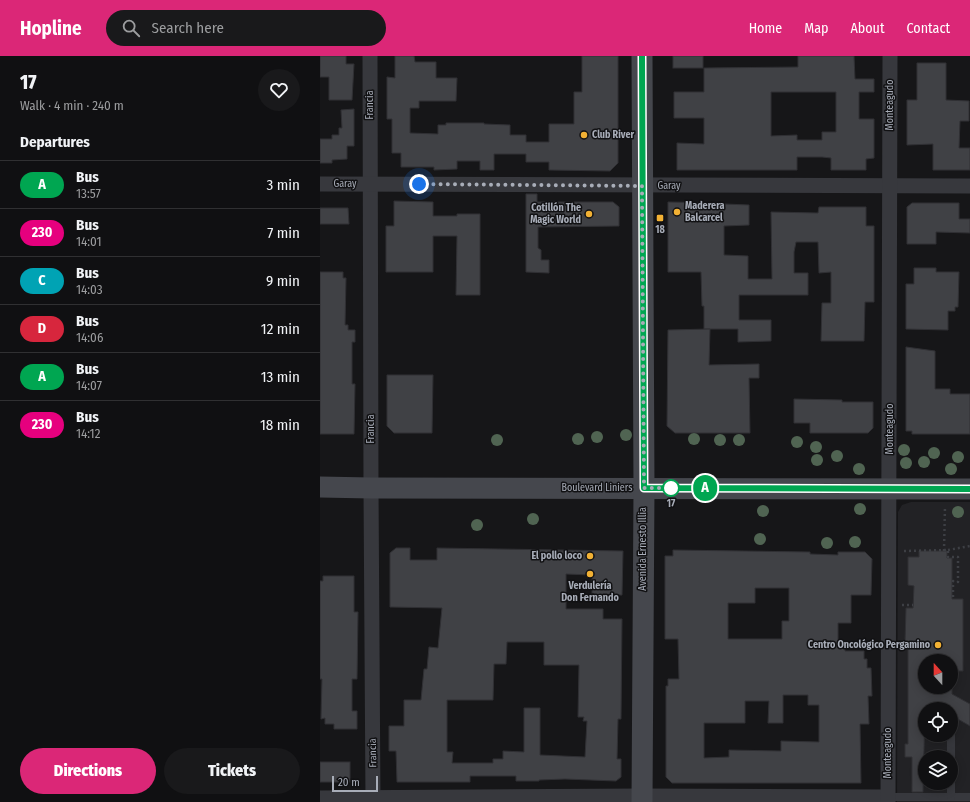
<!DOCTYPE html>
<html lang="en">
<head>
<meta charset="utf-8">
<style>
  :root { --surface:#101012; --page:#19191b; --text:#f1f3f6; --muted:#9c9d9f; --line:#303032; --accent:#db2777 }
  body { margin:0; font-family:"Fira Sans Condensed",sans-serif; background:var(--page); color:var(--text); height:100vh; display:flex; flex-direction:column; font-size:15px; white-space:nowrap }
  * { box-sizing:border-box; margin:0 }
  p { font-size:13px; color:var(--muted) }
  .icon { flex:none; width:22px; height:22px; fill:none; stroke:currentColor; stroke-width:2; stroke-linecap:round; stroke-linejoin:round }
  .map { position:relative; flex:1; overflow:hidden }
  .panel { display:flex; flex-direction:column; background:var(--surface); width:320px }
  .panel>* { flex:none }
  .badge { padding:0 8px; border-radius:13px; font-size:14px; line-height:26px }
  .needle { width:26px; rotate:339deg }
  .buttons { position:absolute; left:598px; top:598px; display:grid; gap:8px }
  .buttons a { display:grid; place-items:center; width:40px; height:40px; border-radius:50%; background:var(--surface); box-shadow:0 2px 10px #0003,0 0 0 1px var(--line); font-size:20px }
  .scale { position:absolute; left:12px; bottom:10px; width:46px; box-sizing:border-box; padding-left:4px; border:2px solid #a8adb8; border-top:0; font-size:11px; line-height:14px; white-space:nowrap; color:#a8adb8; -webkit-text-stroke:3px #111113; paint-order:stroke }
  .you { position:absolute; width:20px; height:20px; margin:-10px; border:3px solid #fff; border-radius:50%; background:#1a73e8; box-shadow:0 0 0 6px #1a73e833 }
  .map>.badge { position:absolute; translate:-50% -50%; box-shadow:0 0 0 2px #fff }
  h2 { padding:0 20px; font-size:15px; line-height:36px }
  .round { display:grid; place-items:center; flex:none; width:42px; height:42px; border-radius:21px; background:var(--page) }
  .headline { display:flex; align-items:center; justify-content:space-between; height:68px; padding:0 20px }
  h1 { font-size:19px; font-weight:800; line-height:30px }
  .primary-button { display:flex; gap:8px; margin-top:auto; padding:8px 20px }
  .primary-button a { flex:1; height:46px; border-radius:24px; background:var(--accent); color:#fff; font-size:16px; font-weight:800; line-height:46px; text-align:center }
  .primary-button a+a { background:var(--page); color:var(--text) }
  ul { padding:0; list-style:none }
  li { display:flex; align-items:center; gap:12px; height:48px; padding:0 20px; border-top:1px solid var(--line) }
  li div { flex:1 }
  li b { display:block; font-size:15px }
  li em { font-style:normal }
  li .badge { min-width:44px; font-weight:700; text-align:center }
  header { display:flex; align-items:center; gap:24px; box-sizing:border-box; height:56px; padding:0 20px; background:var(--accent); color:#fff }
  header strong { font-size:19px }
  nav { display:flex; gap:22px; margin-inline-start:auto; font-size:14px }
  .search { width:280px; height:36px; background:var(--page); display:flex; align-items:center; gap:10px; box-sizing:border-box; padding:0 14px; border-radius:22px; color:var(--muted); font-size:15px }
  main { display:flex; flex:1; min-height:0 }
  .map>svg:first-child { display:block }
</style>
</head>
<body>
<header>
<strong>Hopline</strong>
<div class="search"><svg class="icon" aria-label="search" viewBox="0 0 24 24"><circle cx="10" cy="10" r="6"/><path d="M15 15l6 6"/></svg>Search here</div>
<nav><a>Home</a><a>Map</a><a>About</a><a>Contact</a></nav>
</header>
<main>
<section class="panel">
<div class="headline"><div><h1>17</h1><p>Walk · 4 min · 240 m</p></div><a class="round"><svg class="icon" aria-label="heart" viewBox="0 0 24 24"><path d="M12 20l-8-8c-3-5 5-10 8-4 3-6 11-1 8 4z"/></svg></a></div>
<h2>Departures</h2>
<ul>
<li><span class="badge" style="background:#00a651;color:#fff">A</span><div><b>Bus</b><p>13:57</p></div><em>3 min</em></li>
<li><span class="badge" style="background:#e6007e;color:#fff">230</span><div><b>Bus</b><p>14:01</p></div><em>7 min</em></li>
<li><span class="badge" style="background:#00a3b4;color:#fff">C</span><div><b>Bus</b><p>14:03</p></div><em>9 min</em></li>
<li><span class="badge" style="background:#d7263d;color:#fff">D</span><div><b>Bus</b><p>14:06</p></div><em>12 min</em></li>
<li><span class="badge" style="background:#00a651;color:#fff">A</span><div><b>Bus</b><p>14:07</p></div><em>13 min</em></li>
<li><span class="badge" style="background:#e6007e;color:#fff">230</span><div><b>Bus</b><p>14:12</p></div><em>18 min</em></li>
</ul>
<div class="primary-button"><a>Directions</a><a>Tickets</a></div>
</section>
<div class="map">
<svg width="650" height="746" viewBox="0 0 650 746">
  <rect width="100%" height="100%" fill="#161618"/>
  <path fill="#222225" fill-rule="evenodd" d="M591 446H650V746H577L578 456 582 449ZM605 605H631V631H605ZM605 653H631V679H605ZM605 701H631V727H605Z"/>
  <g fill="#404145" stroke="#303034" fill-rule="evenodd">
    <polygon points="0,0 26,0 26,8 34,8 32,44 9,44 9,21 0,21"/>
    <polygon points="75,0 94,0 95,6 116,6 116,22 137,22 136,45 99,45 99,52 90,52 90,77 118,78 118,69 126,69 126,67 164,67 164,68 190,69 190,79 206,79 206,86 229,86 229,68 254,68 254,36 262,36 262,0 298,0 298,107 290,115 229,114 229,106 206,106 206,98 174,98 174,114 160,114 160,105 137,105 137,113 114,114 114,111 81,111 81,97 72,97 72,63 67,63 67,21 75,22"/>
    <rect x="353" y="0" width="30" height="12"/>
    <path d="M478 0H534L535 23H554V36H539V63H554V102L546 103V114H511V102L502 101H477V114H357V87L384 88V62H354V36H384V12L478 11ZM451 36H516V76H502V84H477V79L451 80Z"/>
    <polygon points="597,7 626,7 626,44 649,45 649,65 640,65 639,92 650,92 650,114 613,114 613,88 587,89 587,44 597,44"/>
    <polygon points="34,53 34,90 27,90 27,103 12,104 12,107 0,107 0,83 12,83 12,79 19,79 19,72 22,72 21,54"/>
    <polygon points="206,138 217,138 217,146 293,146 299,151 299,170 218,171 218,192 221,194 221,204 229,204 229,217 206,216"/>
    <polygon points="74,145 113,146 113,160 137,160 137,158 160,158 160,239 136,239 137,180 113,180 113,216 66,216 66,170 74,170"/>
    <polygon points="348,146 404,147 404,148 429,149 429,169 404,170 404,199 428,200 428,223 452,223 451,156 498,157 499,151 546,151 546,170 554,170 554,246 545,246 544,285 501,285 502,247 511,247 511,216 499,217 498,186 476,186 474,196 474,217 488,217 488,239 419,239 419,264 451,264 451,285 418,286 418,273 384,273 384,250 382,250 381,216 348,216"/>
    <polygon points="592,147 639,147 639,163 650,163 650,177 616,176 616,188 587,188 587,151"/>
    <polygon points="0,152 28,152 29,168 0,168"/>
    <polygon points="594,212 616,212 616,216 639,216 638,251 635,251 635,255 628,255 628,274 586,273 586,228 594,228"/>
    <polygon points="0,216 23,216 23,222 26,222 25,269 28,269 28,274 35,274 35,286 32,286 32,328 35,328 34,378 0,378"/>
    <polygon points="390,273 389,309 439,308 439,322 429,322 430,377 355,377 347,370 348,274"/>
    <polygon points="586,291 615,295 615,333 630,333 630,338 650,338 650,378 592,378 592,375 586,375"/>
    <polygon points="67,319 113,319 112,377 74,377 67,370"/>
    <polygon points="474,343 522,344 522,346 553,346 553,372 548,377 490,377 490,367 474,367"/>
    <path d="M76 492H90V504H117V492L303 495 302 539H272V519L246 518V553H283V563H302L301 663H298L297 703H301V721L296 725 245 723 219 724V725H196V720H150V726H77L76 695H69V670H84V644H101L104 613H107L109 591 118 592 122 552 70 551V497ZM187 586H224V609H259L258 661H264L263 665H267L265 701 220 699V652H204V696L183 695V703H173V707H132L133 696H127V644H173L174 608H186Z"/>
    <path d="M353 494 490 496V498L518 499V496H545L552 503 551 539H531V567H518V592H525V595H544V603H547V612H551L552 640H548L549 668H540L541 727H352L346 721V630H348V623H359L358 583H345V500H353ZM435 532H469V565H462V583H408V547H435ZM463 639H488V649H499V686L461 685V695L409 694V701L384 702V667H425V645H449L448 667H463Z"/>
    <polygon points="599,495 627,495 627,502 632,502 632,543 643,543 643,615 631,615 631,605 605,605 605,631 632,631 632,638 650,648 650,670 636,662 636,658 631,656 631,653 605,653 603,736 592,736 592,701 585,701 585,688 588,688 588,586 585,586 586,552 593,552 594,530 588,529 588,501 599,501"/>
    <polygon points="3,520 34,520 34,556 38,556 37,623 32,623 32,655 37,655 37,673 14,673 14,668 5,668 5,662 1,663 2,623 0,623 0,525 3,525"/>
    <rect x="0" y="706" width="30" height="20"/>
  </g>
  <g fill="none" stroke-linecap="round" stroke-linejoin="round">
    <g stroke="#3d3f44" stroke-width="2.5" stroke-dasharray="2 3" stroke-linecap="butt">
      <polyline points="628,494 650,490"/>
      <polyline points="584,495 628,494 628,501 638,501 638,526 633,525 633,542"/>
      <polyline points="624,495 625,450"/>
      <polyline points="582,549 593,549"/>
      <polyline points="603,707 605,707"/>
    </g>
    <g stroke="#37383d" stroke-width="8">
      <polyline points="631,701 631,661"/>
      <polyline points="568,741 650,741"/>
      <polyline points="631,741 631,727"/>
    </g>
    <g stroke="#37383d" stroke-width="15">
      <polyline points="50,0 51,432 53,746"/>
      <polyline points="0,128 650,130"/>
      <polyline points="0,742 322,740 568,741"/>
      <polyline points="568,746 570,0"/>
    </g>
    <g stroke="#45474d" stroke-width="21">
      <polyline points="0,431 51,432 650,433"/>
      <polyline points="322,746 324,432 322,0"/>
    </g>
  </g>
  <g fill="#506452">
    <circle cx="306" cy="379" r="6"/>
    <circle cx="277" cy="381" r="6"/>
    <circle cx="258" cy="383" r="6"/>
    <circle cx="374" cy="383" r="6"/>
    <circle cx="177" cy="384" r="6"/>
    <circle cx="400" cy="384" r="6"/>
    <circle cx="419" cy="384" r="6"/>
    <circle cx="477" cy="386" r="6"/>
    <circle cx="496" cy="391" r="6"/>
    <circle cx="584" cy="394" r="6"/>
    <circle cx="614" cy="397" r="6"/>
    <circle cx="517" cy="400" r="6"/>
    <circle cx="638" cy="401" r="6"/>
    <circle cx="497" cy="404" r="6"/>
    <circle cx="604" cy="406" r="6"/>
    <circle cx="586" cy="407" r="6"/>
    <circle cx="539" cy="413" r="6"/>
    <circle cx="631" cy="413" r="6"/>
    <circle cx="540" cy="453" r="6"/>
    <circle cx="443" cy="455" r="6"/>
    <circle cx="638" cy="456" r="6"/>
    <circle cx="213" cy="463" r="6"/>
    <circle cx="157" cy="469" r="6"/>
    <circle cx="440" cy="483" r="6"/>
    <circle cx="535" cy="486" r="6"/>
    <circle cx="507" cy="487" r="6"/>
  </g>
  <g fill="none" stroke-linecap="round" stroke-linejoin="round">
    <defs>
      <polyline id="line" points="322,0 324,432 650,433"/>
    </defs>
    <use href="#line" stroke="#fff" stroke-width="9"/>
    <use href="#line" stroke="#00a651" stroke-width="6"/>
    <polyline stroke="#a8adb8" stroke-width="4" stroke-dasharray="0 7.2" points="99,128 322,130 324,432 355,432 351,432"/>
  </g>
  <g fill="#f2b134" stroke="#111113" stroke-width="1.5">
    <circle cx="264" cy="79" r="4"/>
    <circle cx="357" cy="156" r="4"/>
    <circle cx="269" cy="158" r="4"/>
    <rect x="336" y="158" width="8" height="8" rx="2"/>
    <circle cx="270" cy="500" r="4"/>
    <circle cx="270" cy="518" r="4"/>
    <circle cx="618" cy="589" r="4"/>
  </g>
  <circle fill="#fff" stroke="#00a651" stroke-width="2" cx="351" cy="432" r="8"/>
  <g text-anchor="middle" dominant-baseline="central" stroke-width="3" stroke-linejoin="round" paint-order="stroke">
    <g font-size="10" fill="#a8adb8" stroke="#111113">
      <text transform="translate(50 49) rotate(-90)">Francia</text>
      <text transform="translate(570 49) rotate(-90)">Monteagudo</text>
      <text x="25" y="128">Garay</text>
      <text x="349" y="130">Garay</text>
      <text transform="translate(51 373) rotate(-90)">Francia</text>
      <text transform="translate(570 373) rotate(-90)">Monteagudo</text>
      <text x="277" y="432">Boulevard Liniers</text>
      <text transform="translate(323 493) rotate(-90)">Avenida Ernesto Illia</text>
      <text transform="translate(53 697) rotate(-91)">Francia</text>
      <text transform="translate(568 697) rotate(-90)">Monteagudo</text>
    </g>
    <g font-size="10" font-weight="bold" fill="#a8adb8" stroke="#111113" text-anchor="end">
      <text x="272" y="79" text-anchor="start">Club River</text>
      <text x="365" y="150" text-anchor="start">Maderera<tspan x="365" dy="12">Balcarcel</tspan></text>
      <text x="261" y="152">Cotillón The<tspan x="261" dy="12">Magic World</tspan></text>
      <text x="340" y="174" text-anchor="middle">18</text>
      <text x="262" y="500">El pollo loco</text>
      <text x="270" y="530" text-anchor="middle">Verdulería<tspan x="270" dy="12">Don Fernando</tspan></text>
      <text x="610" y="589">Centro Oncológico Pergamino</text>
    </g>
    <g font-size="10" font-weight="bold" fill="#a8adb8" stroke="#111113">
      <text x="351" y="448">17</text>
    </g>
  </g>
</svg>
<div class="buttons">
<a><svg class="needle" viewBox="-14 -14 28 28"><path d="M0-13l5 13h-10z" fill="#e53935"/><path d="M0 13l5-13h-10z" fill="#9c9d9f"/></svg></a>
<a><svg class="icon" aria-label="locate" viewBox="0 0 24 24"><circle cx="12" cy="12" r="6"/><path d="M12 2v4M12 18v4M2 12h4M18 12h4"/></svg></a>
<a><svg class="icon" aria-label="layers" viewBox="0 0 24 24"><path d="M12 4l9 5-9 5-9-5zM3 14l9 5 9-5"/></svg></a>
</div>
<div class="scale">20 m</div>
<div class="you" style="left:99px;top:128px"></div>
<b class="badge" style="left:385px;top:432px;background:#00a651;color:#fff">A</b>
</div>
</main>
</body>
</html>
